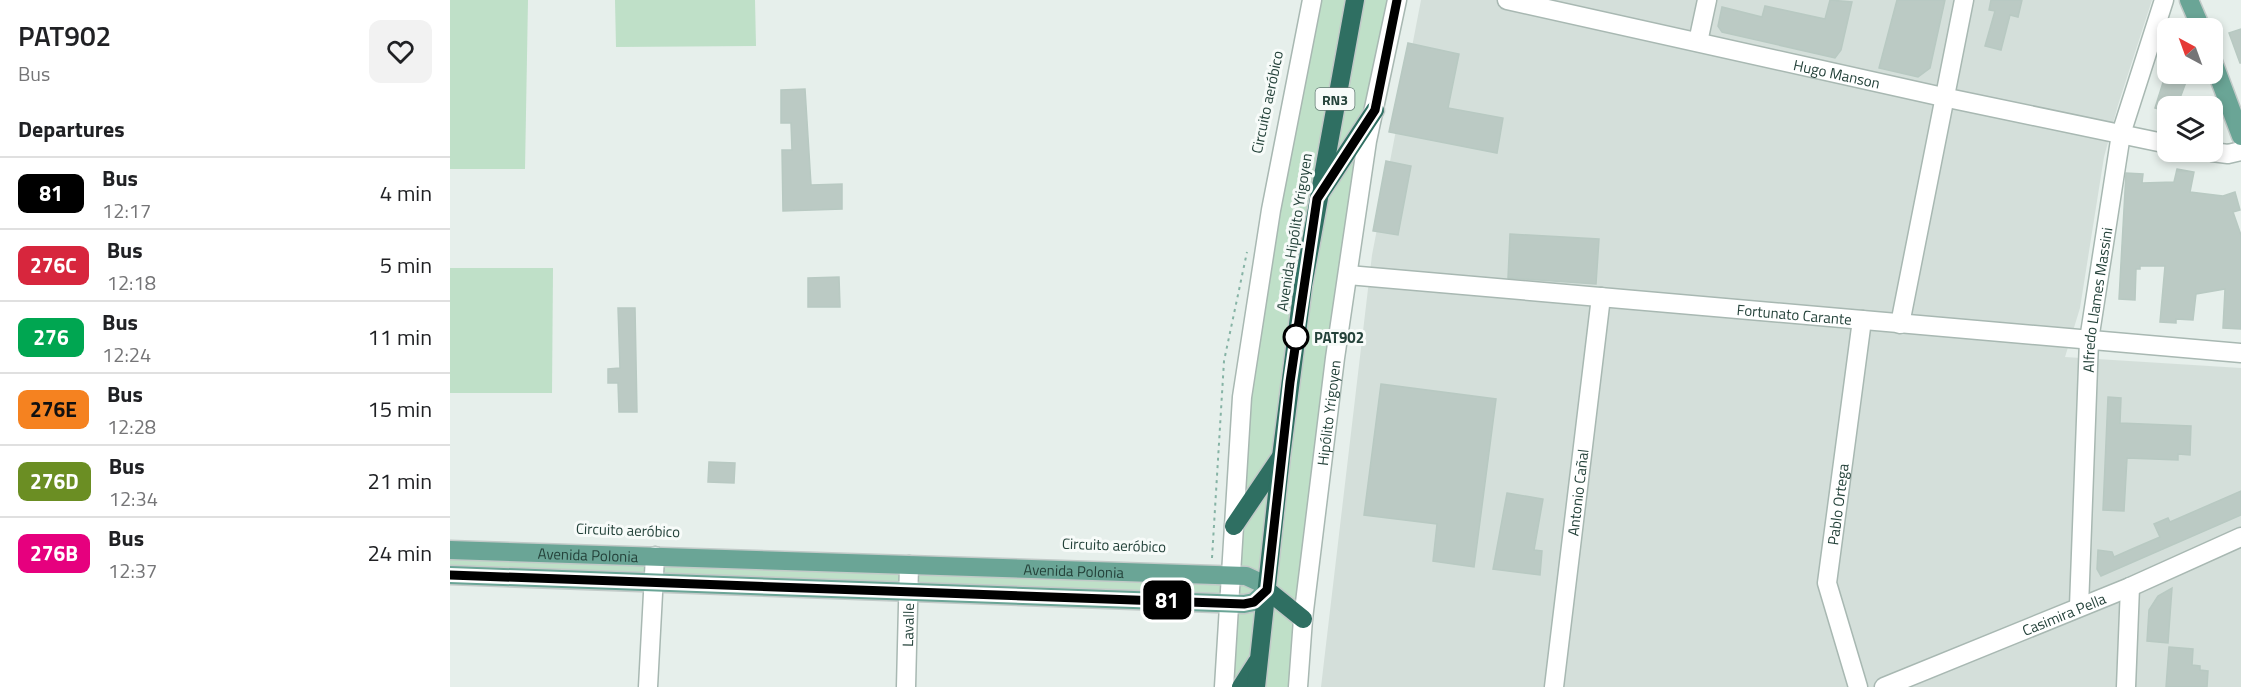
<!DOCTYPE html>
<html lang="en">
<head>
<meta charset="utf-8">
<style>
  :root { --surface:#fff; --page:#f2f2f2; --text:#202124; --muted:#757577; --line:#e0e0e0 }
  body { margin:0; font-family:"Titillium Web",sans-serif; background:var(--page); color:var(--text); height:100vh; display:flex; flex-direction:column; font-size:22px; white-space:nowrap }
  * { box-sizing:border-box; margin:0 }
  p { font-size:20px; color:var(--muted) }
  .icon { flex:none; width:33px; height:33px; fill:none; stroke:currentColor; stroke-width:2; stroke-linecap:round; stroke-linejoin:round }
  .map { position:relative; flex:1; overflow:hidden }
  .drawer { display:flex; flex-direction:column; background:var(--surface); width:450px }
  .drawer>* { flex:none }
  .badge { padding:0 12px; border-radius:9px; font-size:21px; line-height:39px }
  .needle { width:39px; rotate:319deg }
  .controls { position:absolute; left:1707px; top:18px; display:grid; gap:12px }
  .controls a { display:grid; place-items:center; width:66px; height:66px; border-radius:12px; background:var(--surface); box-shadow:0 3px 9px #0003; font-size:30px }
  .map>.badge { position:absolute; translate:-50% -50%; box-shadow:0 0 0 3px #fff }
  h2 { padding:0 18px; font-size:22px; line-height:54px }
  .round { display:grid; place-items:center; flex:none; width:63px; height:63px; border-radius:12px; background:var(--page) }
  .headline { display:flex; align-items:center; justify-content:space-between; height:102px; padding:0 18px }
  h1 { font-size:28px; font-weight:600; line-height:45px }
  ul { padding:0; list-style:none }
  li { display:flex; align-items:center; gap:18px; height:72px; padding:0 18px; border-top:2px solid var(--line) }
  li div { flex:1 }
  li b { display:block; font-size:22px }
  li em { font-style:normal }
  li .badge { min-width:66px; font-weight:700; text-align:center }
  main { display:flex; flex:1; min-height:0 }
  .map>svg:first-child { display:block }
</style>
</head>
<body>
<main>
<section class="drawer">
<div class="headline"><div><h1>PAT902</h1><p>Bus</p></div><a class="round"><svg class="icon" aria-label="heart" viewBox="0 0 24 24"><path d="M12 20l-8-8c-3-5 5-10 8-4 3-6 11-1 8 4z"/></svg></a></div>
<h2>Departures</h2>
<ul>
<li><span class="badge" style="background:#000;color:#fff">81</span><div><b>Bus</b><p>12:17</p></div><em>4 min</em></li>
<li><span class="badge" style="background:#d7263d;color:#fff">276C</span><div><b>Bus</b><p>12:18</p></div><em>5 min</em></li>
<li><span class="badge" style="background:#00a651;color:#fff">276</span><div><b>Bus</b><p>12:24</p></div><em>11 min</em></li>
<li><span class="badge" style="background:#f58220;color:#111">276E</span><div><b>Bus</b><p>12:28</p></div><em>15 min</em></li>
<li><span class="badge" style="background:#6b8e23;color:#fff">276D</span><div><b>Bus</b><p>12:34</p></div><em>21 min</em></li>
<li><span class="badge" style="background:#e6007e;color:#fff">276B</span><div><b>Bus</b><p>12:37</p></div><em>24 min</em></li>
</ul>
</section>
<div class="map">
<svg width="1791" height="687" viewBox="0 0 1791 687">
  <rect width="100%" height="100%" fill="#e6efeb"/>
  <polygon fill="#d4dfda" points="971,0 1702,0 1668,105 1654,157 1630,308 1615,357 1791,368 1791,687 871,687 922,255"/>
  <g fill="#bfe0c8">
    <polygon points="0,0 78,0 75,169 0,169"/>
    <polygon points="165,0 305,0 306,46 166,47"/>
    <polygon points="862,0 947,0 925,110 848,687 774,687 780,603 0,575 0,550 781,575 792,397"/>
    <polygon points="0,268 103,268 102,393 0,393"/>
  </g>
  <g fill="#bbcac4" stroke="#b8c9c2" stroke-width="1.5">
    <polygon points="1380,0 1402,2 1391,50 1385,58 1272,32 1268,26 1272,7 1312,17 1315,6 1375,19"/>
    <polygon points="1447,0 1495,0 1480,68 1468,77 1429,68"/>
    <polygon points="1541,0 1572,0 1568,17 1560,15 1551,50 1535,46 1545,11 1539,10"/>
    <polygon points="1791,29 1791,63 1790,63 1779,33"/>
    <polygon points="958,43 1009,54 998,108 1053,118 1047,153 939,132"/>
    <polygon points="1715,76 1718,81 1719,77 1736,82 1727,106 1718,106 1718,112 1705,108"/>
    <polygon points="355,89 361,185 392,184 392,209 333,211 332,150 342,150 341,123 331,123 331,90"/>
    <polygon points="936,161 961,166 948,235 923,231"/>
    <polygon points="1727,169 1744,172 1740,192 1773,196 1785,192 1790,210 1783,212 1791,235 1791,329 1773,328 1775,289 1746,294 1743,320 1726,319 1726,323 1710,322 1715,266 1690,266 1690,269 1686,269 1685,300 1669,299 1676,173 1693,174 1692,183 1724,182"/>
    <polygon points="1060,234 1149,239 1146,284 1058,278"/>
    <polygon points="389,277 390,307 358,307 358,278"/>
    <polygon points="168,308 185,308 187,412 169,412 168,383 158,383 158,369 170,368"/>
    <polygon points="931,384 1046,399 1024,567 983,561 987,524 914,515"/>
    <polygon points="1658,397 1671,398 1670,423 1741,426 1740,455 1728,454 1728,460 1677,458 1674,511 1653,510"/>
    <polygon points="259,462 285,463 284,483 258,482"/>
    <polygon points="1791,491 1791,515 1651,576 1647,569 1648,550 1662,552 1664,557 1682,549 1710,537 1704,524 1718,518 1720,522"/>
    <polygon points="1057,493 1093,499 1084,550 1092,551 1090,575 1043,569"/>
    <polygon points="1722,588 1718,643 1697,641 1699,610 1708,596"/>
    <polygon points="1719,647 1743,649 1742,665 1750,666 1750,670 1758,671 1757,687 1716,687"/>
  </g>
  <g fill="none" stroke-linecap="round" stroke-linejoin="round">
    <defs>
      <g id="minor">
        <path id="s1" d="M1057 0 1493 97 1718 144"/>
        <polyline points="1248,42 1257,0"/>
        <polyline points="1762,152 1778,154 1791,151"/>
        <path id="s2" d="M898 275 1791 353"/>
        <polyline points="1450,324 1514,0"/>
        <path id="s3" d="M1629 607 1639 340 1671 134 1714 0"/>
        <polyline points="198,687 205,556"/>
        <path id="s4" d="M456 687 459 565"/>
        <polyline points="774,687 792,397 821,210 862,0"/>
        <path id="s5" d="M848 687 853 619 885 358 917 141 947 0"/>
        <path id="s6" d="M1104 687 1151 297"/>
        <path id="s7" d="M1408 687 1377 583 1412 320"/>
        <path id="s8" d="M1434 687 1680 587 1791 537"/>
        <polyline points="1676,687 1680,587"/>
      </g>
      <g id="major">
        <polyline points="1739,0 1751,28"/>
        <polyline points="1762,59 1791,136"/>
        <path id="s9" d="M0 550 796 576 809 582 817 590 804 602 794 604 0 575"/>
      </g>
      <g id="highway">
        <polyline points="871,192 925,110"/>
        <polyline points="784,526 830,458"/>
        <polyline points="817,590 853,619"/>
        <polyline points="791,687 807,662"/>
        <polyline points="806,687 831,457 853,286 905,0"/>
      </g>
    </defs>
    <use href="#minor" stroke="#a8b8b2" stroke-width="21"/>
    <use href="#major" stroke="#c2cac8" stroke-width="21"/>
    <use href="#highway" stroke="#c2cac8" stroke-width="21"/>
    <polyline stroke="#86b3a5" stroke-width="2" stroke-dasharray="3 4.5" stroke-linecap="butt" points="762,558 774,361 797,252"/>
    <use href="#minor" stroke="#fff" stroke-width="18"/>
    <use href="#major" stroke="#6aa596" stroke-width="18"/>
    <use href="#highway" stroke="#2f6f62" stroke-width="18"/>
  </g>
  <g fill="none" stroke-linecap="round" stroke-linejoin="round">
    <defs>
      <polyline id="line" points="0,575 794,604 804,602 817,590 840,382 867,199 925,110 947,0"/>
    </defs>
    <use href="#line" stroke="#fff" stroke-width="14"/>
    <use href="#line" stroke="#000" stroke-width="9"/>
  </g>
  <circle fill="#fff" stroke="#000" stroke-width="3" cx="846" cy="337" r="12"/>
  <g text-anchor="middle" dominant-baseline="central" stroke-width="6" stroke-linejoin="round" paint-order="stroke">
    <rect fill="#f7fbf9" stroke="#637a73" stroke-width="1.5" x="865.5" y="88" width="39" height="22" rx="4.5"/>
    <g font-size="14" font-weight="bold" fill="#24423a">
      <text x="885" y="99">RN3</text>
    </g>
    <g font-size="15" fill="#24423a" stroke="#f7fbf9">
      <text stroke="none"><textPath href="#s1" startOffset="338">Hugo Manson</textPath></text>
      <text transform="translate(817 102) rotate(-78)">Circuito aeróbico</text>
      <text transform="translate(844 232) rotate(-81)">Avenida Hipólito Yrigoyen</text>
      <text stroke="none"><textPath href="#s3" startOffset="308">Alfredo Llames Massini</textPath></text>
      <text stroke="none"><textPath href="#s2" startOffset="448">Fortunato Carante</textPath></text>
      <text stroke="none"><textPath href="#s5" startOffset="276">Hipólito Yrigoyen</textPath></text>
      <text stroke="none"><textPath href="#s6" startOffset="196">Antonio Cañal</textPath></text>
      <text stroke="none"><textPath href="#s7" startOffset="188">Pablo Ortega</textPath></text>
      <text transform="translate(178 530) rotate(2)">Circuito aeróbico</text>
      <text transform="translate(664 545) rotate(2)">Circuito aeróbico</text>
      <text stroke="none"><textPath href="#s9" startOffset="138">Avenida Polonia</textPath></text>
      <text stroke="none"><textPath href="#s9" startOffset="624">Avenida Polonia</textPath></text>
      <text stroke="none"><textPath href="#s8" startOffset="194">Casimira Pella</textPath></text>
      <text stroke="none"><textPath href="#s4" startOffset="62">Lavalle</textPath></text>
    </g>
    <g font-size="15" font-weight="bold" fill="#24423a" stroke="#f7fbf9" text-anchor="start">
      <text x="864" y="337">PAT902</text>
    </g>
  </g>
</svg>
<div class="controls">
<a><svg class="needle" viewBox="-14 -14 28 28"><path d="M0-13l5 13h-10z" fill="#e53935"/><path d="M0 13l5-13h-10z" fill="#757577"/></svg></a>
<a><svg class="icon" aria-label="layers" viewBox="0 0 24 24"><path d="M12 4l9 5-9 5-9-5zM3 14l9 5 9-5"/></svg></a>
</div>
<b class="badge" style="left:717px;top:600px;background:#000;color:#fff">81</b>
</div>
</main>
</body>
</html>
